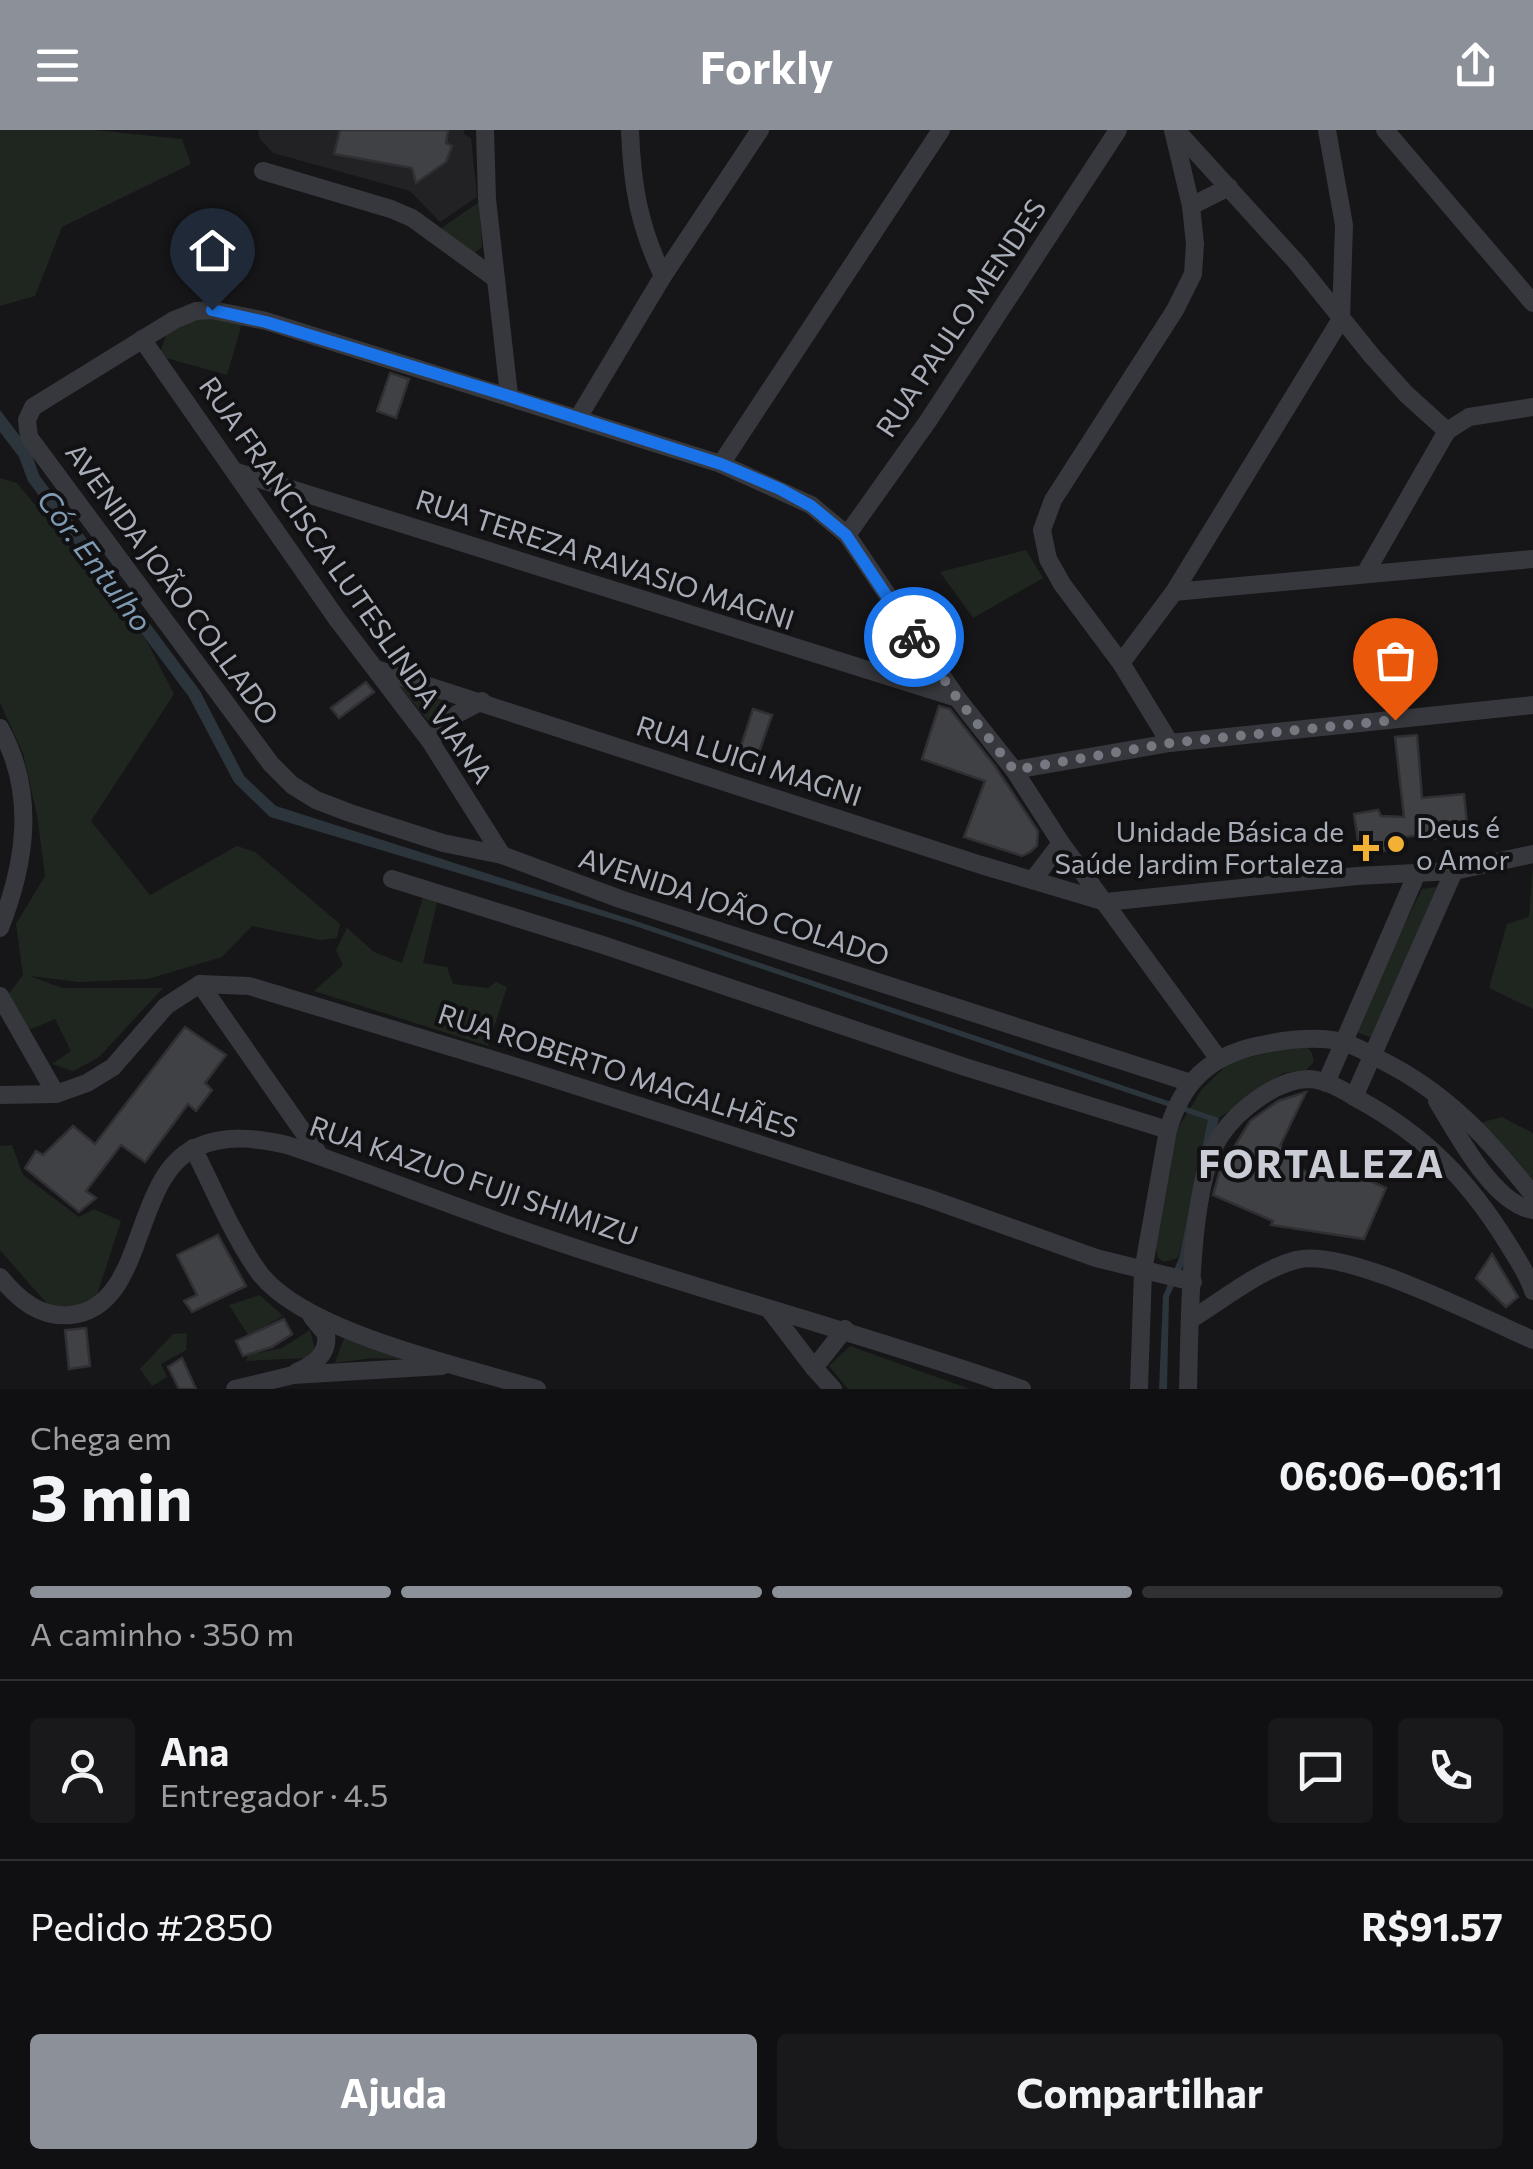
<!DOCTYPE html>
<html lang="pt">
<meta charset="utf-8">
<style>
:root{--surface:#101012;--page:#19191b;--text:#f1f3f6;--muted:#9c9d9f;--line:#303032;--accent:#8c9099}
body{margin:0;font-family:Commissioner,sans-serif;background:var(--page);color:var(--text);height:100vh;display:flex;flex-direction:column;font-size:38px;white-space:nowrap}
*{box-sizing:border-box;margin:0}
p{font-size:32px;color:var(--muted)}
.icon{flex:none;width:55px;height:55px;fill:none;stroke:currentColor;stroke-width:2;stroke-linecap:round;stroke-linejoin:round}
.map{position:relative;height:1259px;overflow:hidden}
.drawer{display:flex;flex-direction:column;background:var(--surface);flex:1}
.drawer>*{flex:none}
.pin{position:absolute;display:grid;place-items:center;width:85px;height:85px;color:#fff;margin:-102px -42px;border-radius:50% 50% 50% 0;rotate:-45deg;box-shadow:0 0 10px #0007}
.pin .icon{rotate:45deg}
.courier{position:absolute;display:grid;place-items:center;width:100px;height:100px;margin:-50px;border:8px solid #1a73e8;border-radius:50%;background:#fff;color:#222;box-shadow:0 2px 12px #0007}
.summary em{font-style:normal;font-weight:700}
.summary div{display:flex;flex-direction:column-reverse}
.summary{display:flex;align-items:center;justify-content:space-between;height:170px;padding:0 30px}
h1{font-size:65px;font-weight:700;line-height:75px}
.bar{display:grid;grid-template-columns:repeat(4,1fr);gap:15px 10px;align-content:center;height:120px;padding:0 30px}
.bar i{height:12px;border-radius:8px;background:var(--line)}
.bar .active{background:var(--accent)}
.bar p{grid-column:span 4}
.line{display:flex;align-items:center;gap:25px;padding:0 30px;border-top:2px solid var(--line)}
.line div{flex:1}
.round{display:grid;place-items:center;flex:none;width:105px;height:105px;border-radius:10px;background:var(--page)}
.button{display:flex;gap:20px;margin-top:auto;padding:20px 30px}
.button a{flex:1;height:115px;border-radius:10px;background:var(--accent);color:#fff;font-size:40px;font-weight:700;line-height:115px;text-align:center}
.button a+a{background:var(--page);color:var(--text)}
header{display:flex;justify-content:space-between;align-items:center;height:130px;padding:0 30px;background:var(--accent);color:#fff;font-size:45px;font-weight:700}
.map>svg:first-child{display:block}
.built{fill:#222225}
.green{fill:#1e261f}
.water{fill:#2c353c}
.building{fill:#404145;stroke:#303034;stroke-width:2.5}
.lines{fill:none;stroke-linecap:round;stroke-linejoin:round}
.minor{stroke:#37383d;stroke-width:18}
.done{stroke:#757880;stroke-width:10;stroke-dasharray:0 18}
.route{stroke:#1a73e8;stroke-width:12}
.poi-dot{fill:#f2b134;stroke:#111113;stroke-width:4}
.labels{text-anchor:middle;stroke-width:8;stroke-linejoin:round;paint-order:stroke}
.street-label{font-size:28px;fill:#a8adb8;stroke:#111113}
.poi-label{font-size:28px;fill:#a8adb8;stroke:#111113;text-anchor:start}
.water-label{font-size:30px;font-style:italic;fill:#7f9bb3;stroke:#111113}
.district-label{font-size:38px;font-weight:bold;letter-spacing:2.5px;fill:#c9ccd4;stroke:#111113}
</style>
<header><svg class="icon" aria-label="menu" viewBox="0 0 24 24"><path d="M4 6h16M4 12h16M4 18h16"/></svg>Forkly<svg class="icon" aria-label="share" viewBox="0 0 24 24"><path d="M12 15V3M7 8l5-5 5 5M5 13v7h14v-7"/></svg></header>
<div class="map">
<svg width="1533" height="1259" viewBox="0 0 1533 1259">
<rect width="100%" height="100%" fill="#161618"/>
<polygon class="built" points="258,0 464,0 464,4 471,8 477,67 440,92 410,61 273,23 260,9"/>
<g class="green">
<polygon points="0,0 95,0 182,9 191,34 62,97 35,166 0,176"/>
<polygon points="479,72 482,117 474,123 440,99"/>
<polygon points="196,181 242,193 227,245 159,226 166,205"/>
<polygon points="0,348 17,353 144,506 174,564 91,691 150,765 237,716 255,722 340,794 337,808 320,810 252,796 222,827 148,849 79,852 30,846 62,858 163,858 98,928 73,941 52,934 71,921 55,889 29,900 7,866 23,845 16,794 45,746 37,685 23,623 0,573"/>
<polygon points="1026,420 1043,448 973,488 940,442"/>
<polygon points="397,553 450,573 434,598"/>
<polygon points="1533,736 1533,879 1489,858 1507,794 1529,787"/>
<polygon points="1444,756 1373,908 1353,901 1422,759"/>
<polygon points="423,768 437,772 423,833 447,837 453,854 488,858 496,852 507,857 488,916 314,861 343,835 336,820 347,798 374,822 402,833"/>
<polygon points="1304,914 1312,923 1314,932 1306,940 1283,943 1219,988 1199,1047 1178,1128 1164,1132 1158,1128 1154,1109 1177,1000 1202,959 1230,932"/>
<polygon points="1502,987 1533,1003 1533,1057 1480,993"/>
<polygon points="12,1015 23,1045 79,1087 94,1079 121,1091 96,1168 74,1176 50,1177 0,1120 0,1016"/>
<polygon points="260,1165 283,1186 248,1205 229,1175"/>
<polygon points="310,1200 316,1223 307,1228 246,1231 248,1225 282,1218"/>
<polygon points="187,1203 186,1220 161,1234 167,1247 152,1256 140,1239 173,1204"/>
<polygon points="344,1208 411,1229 373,1228 335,1233"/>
<polygon points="850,1216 970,1259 848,1259 829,1236"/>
</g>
<polygon class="water" points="0,280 31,321 39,345 200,561 244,646 276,676 633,790 1219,988 1185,1132 1169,1167 1167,1259 1159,1259 1163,1166 1179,1128 1208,990 632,795 270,687 234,652 189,567 28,351 19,327 0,302"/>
<g class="building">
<polygon points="340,0 448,0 446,13 452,16 446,32 416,53 412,38 334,24"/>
<polygon points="390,243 409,249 396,288 377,281"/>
<polygon points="366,552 374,562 339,588 331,578"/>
<polygon points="939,576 950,579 995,636 1038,701 1037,716 1030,722 1022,726 964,707 985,651 922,629"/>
<polygon points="753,579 772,585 757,628 739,622"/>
<polygon points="1417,605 1422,668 1464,664 1468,704 1431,709 1431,704 1403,707 1405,718 1360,724 1354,684 1378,680 1381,686 1404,687 1395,607"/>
<polygon points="185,897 226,925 205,953 212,960 196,981 188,974 145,1032 121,1015 86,1061 96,1068 79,1082 25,1038 36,1021 43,1025 73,996 95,1014"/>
<polygon points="1306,962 1280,1016 1301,1026 1296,1037 1318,1047 1323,1038 1342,1049 1346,1040 1386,1058 1364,1109 1271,1095 1273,1091 1213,1065 1220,1040 1250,991 1278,971"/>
<polygon points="218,1105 246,1156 192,1182 184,1171 197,1165 177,1125"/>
<polygon points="1492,1124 1518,1167 1506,1177 1476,1148"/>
<polygon points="284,1189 292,1204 272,1217 243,1226 236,1211"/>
<polygon points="86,1198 90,1236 69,1239 65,1200"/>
<polygon points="182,1228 196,1259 179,1259 168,1237"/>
</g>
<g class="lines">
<g class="minor">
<polyline points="485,0 487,69 509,265"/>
<path d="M630 0C632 55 639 96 663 146"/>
<polyline points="1176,0 1297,133 1372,226 1406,264 1447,301"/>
<polyline points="1385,0 1533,173"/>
<polyline points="263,41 391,79 412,88 496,149"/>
<polyline points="1191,76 1229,57"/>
<polyline points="142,209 337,489 430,611 502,725"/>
<polyline points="578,288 663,146 760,0"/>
<polyline points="721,334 941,0"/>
<polyline points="237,342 957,568"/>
<polyline points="847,405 928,291 1118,0"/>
<polyline points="1366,442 1447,301 1469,287 1533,277"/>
<polyline points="1174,462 1533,429"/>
<polyline points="1121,533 1174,462 1341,189 1344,95 1327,0"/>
<polyline points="376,539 981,735 1106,772 1357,746 1454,741 1533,724"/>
<path d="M0 598C36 663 26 732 0 798"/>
<polyline points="430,611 457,584 482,571"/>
<polyline points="1170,613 1121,533 1062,454 1048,429 1042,400 1053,370 1175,180 1193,144 1195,114 1191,76 1173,0"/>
<polyline points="1014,640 1170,613 1533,575"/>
<polyline points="392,749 603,815 965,937 1168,1000"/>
<polyline points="1033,750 1061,713"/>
<polyline points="200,854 320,1026"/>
<polyline points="0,866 56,964"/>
<polyline points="1191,953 620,769 502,725 443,713 350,683 316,670 292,655 271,634 29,307 27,290 33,277 174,190 196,181 212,180 266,191 721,334 811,375 847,405 957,568 1014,640 1061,713 1218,928"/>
<polyline points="1326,953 1417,743"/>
<polyline points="0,965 56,964 87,953 113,937 166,876 200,854 249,856 517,937 928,1068 1096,1128 1193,1152"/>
<polyline points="1354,967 1454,741"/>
<path d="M1437 971C1457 1003 1493 1074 1533 1080"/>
<path d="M193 1018C214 1059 232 1104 258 1141 301 1202 464 1237 537 1259"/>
<path d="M0 1147C19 1170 40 1188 71 1185 147 1177 131 1048 195 1018 225 1004 256 1008 287 1015 371 1043 453 1077 537 1105 697 1160 861 1203 1022 1259"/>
<polyline points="769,1179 814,1238"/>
<path d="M1190 1190C1223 1170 1259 1140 1296 1130 1346 1117 1482 1188 1533 1210"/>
<path d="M297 1242C314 1234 329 1224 326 1204L312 1187"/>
<polyline points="235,1259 293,1245 442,1236"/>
<polyline points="833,1259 814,1238 845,1199"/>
<path d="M1139 1259 1143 1141 1168 1000C1182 953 1208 927 1256 916 1283 910 1312 906 1339 911 1353 914 1368 923 1381 930 1447 963 1488 1008 1533 1065"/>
<path d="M1188 1259C1190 1198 1188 1053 1221 1005 1238 980 1277 949 1309 949 1327 950 1343 960 1358 969 1424 1005 1468 1049 1508 1114 1517 1129 1528 1144 1533 1161"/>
</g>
</g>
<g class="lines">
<polyline class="done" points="914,507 957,568 1014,640 1170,613 1395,590"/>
<polyline class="route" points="212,180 266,192 509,266 721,334 780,359 811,376 846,405 914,507"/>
</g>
<g class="poi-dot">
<circle cx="1396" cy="714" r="10"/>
<path d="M1361 703h10v10h10v10h-10v10h-10v-10h-10v-10h10z"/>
</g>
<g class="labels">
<g class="street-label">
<text transform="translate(961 188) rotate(-56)" y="10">RUA PAULO MENDES</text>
<text transform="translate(605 430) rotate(18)" y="10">RUA TEREZA RAVASIO MAGNI</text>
<text transform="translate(346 450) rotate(55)" y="10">RUA FRANCISCA LUTESLINDA VIANA</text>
<text transform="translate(172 454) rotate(54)" y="10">AVENIDA JOÃO COLLADO</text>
<text transform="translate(749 631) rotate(18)" y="10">RUA LUIGI MAGNI</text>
<text transform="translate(734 777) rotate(18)" y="10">AVENIDA JOÃO COLADO</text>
<text transform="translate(618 941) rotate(18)" y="10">RUA ROBERTO MAGALHÃES</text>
<text transform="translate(474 1051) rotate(19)" y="10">RUA KAZUO FUJI SHIMIZU</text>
</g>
<g class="poi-label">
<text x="1416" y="708">Deus é<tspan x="1416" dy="32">o Amor</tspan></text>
<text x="1344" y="712" text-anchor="end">Unidade Básica de<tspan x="1344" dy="32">Saúde Jardim Fortaleza</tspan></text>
</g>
<g class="water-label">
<text transform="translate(94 431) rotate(53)" y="10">Cór. Entulho</text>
</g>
<g class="district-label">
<text x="1322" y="1048">FORTALEZA</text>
</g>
</g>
</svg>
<div class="pin" style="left:1395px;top:590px;background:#ea580c"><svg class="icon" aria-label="bag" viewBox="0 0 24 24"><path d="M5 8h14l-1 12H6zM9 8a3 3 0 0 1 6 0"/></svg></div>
<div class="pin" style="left:212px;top:180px;background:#1f2937"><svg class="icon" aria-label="home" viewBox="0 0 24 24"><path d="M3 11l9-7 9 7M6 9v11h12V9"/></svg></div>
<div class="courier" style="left:914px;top:507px"><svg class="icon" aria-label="bike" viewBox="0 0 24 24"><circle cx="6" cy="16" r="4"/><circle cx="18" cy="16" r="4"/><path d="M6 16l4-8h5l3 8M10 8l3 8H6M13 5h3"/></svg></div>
</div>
<section class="drawer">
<div class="summary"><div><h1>3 min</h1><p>Chega em</p></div><em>06:06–06:11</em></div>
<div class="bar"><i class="active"></i><i class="active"></i><i class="active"></i><i></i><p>A caminho · 350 m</p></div>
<div class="line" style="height:180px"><a class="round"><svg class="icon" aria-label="person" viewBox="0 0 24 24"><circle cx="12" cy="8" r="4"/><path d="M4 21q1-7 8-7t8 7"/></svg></a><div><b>Ana</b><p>Entregador · 4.5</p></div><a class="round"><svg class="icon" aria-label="chat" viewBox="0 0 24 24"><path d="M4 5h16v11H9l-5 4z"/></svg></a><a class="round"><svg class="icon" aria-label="phone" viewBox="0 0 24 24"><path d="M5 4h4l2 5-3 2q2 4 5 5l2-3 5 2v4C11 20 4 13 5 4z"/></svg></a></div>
<div class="line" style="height:130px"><div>Pedido #2850</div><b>R$91.57</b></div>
<div class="button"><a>Ajuda</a><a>Compartilhar</a></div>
</section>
